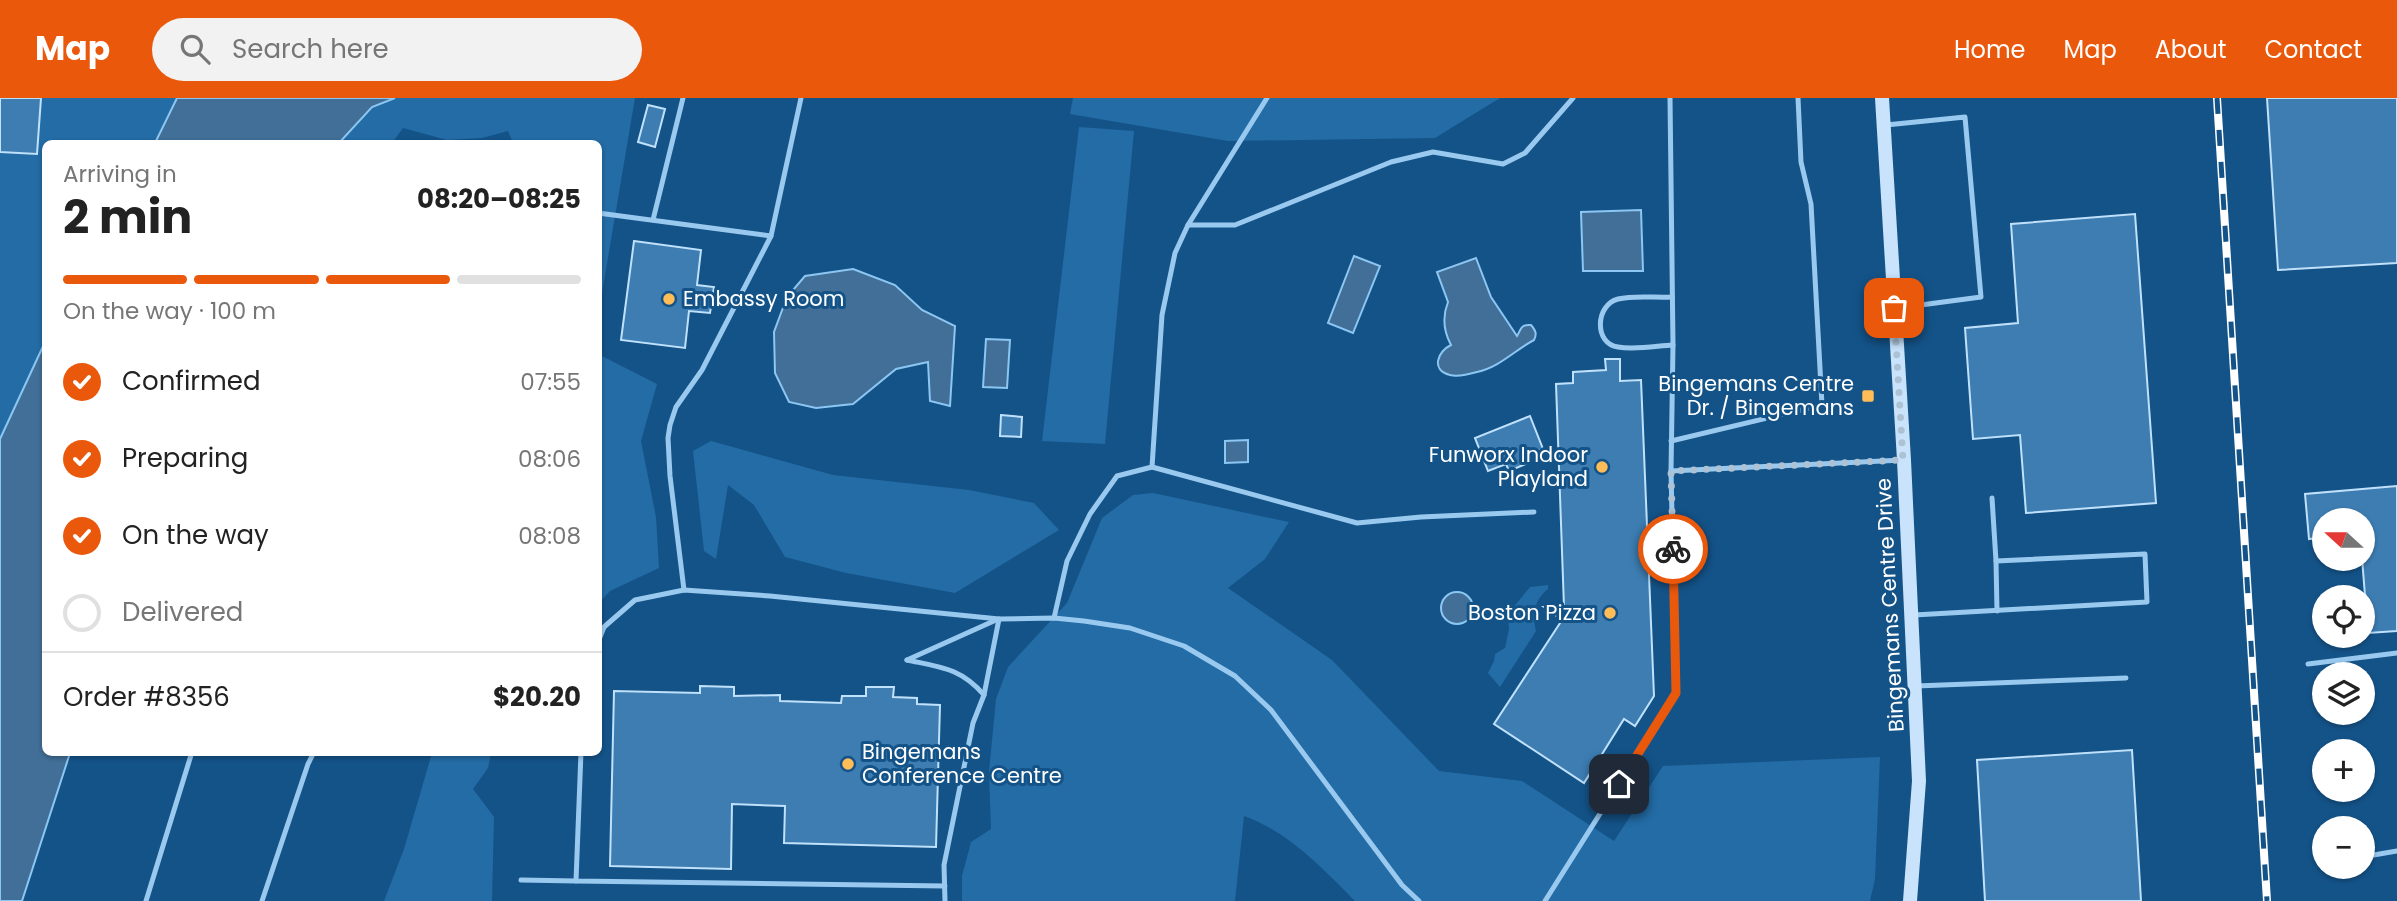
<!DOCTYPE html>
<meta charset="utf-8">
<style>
:root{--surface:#fff;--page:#f2f2f2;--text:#222;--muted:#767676;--line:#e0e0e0;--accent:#ea580c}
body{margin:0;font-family:Poppins,sans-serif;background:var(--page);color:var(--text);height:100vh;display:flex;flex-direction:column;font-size:26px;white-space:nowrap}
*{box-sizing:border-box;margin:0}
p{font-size:23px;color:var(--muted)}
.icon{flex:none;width:38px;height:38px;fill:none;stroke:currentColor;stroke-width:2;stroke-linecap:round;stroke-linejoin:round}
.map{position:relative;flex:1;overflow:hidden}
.sheet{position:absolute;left:42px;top:42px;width:560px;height:616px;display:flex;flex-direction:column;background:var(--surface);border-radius:10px;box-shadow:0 2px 5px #0004}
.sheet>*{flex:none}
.needle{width:46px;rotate:291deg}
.fabs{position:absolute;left:2312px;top:410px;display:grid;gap:14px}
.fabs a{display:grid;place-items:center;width:63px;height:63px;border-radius:50%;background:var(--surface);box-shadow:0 2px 5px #0004;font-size:35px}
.pin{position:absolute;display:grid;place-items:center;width:60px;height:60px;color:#fff;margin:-30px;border-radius:14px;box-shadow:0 4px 10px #0006}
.courier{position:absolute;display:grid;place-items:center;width:70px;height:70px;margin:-35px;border:5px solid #ea580c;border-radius:50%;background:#fff;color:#222;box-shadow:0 2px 9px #0007}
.overview em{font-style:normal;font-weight:700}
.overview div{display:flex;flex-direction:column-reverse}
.overview{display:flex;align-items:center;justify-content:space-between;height:119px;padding:0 21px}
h1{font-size:46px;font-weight:700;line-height:52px}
.bar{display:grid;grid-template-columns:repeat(4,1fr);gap:10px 7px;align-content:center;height:84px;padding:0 21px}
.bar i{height:9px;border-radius:5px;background:var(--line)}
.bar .on{background:var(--accent)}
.bar p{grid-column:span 4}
.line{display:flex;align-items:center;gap:18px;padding:0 21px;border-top:2px solid var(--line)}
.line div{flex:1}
ol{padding:0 21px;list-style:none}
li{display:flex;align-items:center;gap:21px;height:77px}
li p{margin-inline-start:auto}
li .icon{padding:7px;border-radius:50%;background:var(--accent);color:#fff;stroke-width:4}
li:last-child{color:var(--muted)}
li i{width:38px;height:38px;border:4px solid var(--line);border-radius:50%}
header{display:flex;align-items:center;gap:42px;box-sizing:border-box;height:98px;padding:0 35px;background:var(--accent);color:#fff}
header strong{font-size:33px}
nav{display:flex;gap:38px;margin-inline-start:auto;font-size:24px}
.search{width:490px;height:63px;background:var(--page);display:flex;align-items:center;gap:18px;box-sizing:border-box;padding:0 24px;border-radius:38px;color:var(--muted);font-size:26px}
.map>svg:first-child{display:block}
.green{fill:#236ca6}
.water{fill:#416f97;stroke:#8cc6f2;stroke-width:2}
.building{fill:#3d7db2;stroke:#c0e1fb;stroke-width:2}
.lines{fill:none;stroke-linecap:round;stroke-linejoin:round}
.lane{stroke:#9ac9ef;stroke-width:5}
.secondary{stroke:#c8e3fb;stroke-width:14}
.rail-casing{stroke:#fff;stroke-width:8}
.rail{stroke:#145388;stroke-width:5;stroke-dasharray:16;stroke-linecap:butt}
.done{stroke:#adc3d5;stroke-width:7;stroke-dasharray:0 12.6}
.route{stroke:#ea580c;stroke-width:9}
.poi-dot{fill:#ffbd58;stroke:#145388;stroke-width:2.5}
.labels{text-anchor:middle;stroke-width:6;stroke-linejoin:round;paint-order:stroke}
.poi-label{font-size:21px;fill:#fff;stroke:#145388;text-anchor:end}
.street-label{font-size:21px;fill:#fff;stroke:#145388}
</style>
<header>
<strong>Map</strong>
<div class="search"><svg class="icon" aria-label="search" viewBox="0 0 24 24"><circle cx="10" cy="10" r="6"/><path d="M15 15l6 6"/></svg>Search here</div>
<nav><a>Home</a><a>Map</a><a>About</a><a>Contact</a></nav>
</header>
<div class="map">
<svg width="2397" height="803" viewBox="0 0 2397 803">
<rect width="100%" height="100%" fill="#145388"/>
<g class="green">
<polygon points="0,0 177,0 155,45 46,46 45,244 0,341"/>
<polygon points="395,0 635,0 599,213 598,46 513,45 508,33 482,40 447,42 403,30 392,45 339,46 372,9"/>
<polygon points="1073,0 1500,0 1435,40 1228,43 1070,16"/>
<polygon points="1079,29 1134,33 1105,346 1042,343"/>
<polygon points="598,256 657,286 641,343 656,419 659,470 610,493 599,505"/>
<polygon points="711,343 833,377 969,392 1034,405 1059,432 955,495 846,475 785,459 754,407 728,387 716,461 704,453 693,353"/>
<path d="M1153 395 1289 424 1265 461 1228 490 1332 562 1439 673 1522 683 1614 743 1663 668 1880 659 1875 781 1870 803H1355C1322 770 1289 734 1244 718L1235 803H962V778L971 744 991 731 989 673 996 601 1008 569 1067 505 1102 420 1133 397Z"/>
<path d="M1548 487V491C1534 502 1532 516 1536 533L1500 589 1488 575 1494 563 1495 556 1505 550 1509 531 1508 516 1530 489Z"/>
<polygon points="432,655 491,655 488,670 473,691 494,719 492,803 384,803 404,751"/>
</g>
<g class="water">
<polygon points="177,0 395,0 372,9 339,45 155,45"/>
<polygon points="1641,112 1643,173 1583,173 1581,114"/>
<polygon points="1354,158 1380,168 1353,235 1328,225"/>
<path d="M1476 160 1491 199 1517 238C1521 232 1520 226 1531 227 1536 233 1537 236 1534 242 1515 252 1500 269 1477 274 1470 276 1458 279 1450 277 1430 272 1438 253 1451 247 1443 232 1442 219 1448 204L1437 174Z"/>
<polygon points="853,171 895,187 922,212 955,228 950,308 930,303 928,264 896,271 853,306 816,310 789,304 775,275 774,234 787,199 805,178"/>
<polygon points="986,241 1010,242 1007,290 983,289"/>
<polygon points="45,244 46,654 70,655 22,803 0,803 0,341"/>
<polygon points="1248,342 1248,364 1225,365 1225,343"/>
<circle cx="1457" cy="510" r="16"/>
</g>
<g class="building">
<polygon points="0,0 41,0 37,56 0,54"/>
<polygon points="2267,0 2397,0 2397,165 2278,172"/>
<polygon points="648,7 665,11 655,49 638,44"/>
<polygon points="2135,116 2156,405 2026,415 2020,337 1973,341 1965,230 2018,225 2011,126"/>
<polygon points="634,143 701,152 697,187 714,189 710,215 689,213 685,250 621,242"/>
<polygon points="1605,261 1620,261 1620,283 1641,282 1654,598 1635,628 1624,621 1584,685 1494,626 1562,522 1544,509 1564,509 1556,286 1573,285 1573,274 1606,272"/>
<polygon points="1001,317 1022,319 1021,339 1000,338"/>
<polygon points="1530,318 1543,351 1525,358 1528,365 1509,373 1506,366 1488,373 1475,340"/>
<polygon points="2397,388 2397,533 2368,535 2362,460 2362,422 2324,422 2324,439 2309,441 2305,396"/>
<polygon points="700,588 734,589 734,598 780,597 780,603 841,605 842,598 866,598 866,589 894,589 893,599 917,600 917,606 940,607 936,749 784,745 785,708 732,706 731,771 610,768 614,593 700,595"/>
<polygon points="2132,652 2141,803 1985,803 1977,662"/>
</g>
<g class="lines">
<g class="lane">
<polyline points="1886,27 1965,19 1981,199 1898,210"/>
<polyline points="598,115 771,138"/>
<polyline points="653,122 683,0"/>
<polyline points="1188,127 1235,127 1391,64 1433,54 1503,66 1525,55 1573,0"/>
<path d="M1672 199C1655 200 1634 197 1618 201 1595 207 1594 246 1618 249 1635 252 1656 248 1673 247"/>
<polyline points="1671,343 1822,307 1811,106 1801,64 1798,0"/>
<polyline points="1152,369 1162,217 1175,155 1188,127 1267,0"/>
<polyline points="1671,373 1903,362"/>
<polyline points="1996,463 1997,513"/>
<polyline points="684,492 670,378 668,340 670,327 676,309 702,272 771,138 801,0"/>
<polyline points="1914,517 2147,504 2145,456 1996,463 1992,400"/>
<polyline points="1054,520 1067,463 1090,416 1117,378 1152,369 1357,425 1421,419 1534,414"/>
<polyline points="598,544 604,529 635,502 684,492 770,498 999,521 1054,520 1084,523 1130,530 1184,548 1235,578 1271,612 1402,787 1419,803"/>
<polyline points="907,562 996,522"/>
<path d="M907 562C940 569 961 570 984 597"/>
<polyline points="2308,566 2397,555"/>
<polyline points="1916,588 2126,580"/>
<polyline points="581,654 576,783 945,788"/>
<polyline points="2362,759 2397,753"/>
<polyline points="521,782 576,783"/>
<polyline points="146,803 192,654"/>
<polyline points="262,803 308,666 314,654"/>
<polyline points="945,803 944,767 973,625 984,597 999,521"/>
<polyline points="1545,803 1676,595 1671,373 1673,247 1670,0"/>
</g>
<polyline class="secondary" points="1882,0 1904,362 1919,683 1910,803"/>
<g class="rail-casing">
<polyline id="rail" points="2217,0 2267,803"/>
</g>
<use href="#rail" class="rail"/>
</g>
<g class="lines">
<polyline class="done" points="1673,451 1671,373 1903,362 1894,210"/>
<polyline class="route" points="1619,686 1676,595 1673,451"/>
</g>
<g class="poi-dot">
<circle cx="669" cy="201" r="7"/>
<rect x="1861" y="291" width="14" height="14" rx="3.5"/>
<circle cx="1602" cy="369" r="7"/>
<circle cx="1610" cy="515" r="7"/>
<circle cx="848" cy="666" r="7"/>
</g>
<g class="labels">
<g class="poi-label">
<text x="683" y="208" text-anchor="start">Embassy Room</text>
<text x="1854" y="293">Bingemans Centre<tspan x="1854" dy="24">Dr. / Bingemans</tspan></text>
<text x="1588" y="364">Funworx Indoor<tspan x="1588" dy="24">Playland</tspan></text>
<text x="1596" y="522">Boston Pizza</text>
<text x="862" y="661" text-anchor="start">Bingemans<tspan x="862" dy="24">Conference Centre</tspan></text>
</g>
<g class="street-label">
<text transform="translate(1890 507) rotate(-93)" y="7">Bingemans Centre Drive</text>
</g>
</g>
</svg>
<div class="fabs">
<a><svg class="needle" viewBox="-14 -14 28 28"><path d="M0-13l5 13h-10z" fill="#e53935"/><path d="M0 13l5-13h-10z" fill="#767676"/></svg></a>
<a><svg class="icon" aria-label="locate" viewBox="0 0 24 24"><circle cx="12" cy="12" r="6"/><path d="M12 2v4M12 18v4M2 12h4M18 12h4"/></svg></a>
<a><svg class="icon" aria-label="layers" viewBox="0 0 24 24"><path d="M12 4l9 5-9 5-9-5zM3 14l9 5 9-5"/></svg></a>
<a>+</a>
<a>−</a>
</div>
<div class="pin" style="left:1894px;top:210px;background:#ea580c"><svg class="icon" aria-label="bag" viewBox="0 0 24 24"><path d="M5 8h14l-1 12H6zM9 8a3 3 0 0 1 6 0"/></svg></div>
<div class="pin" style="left:1619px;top:686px;background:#1f2937"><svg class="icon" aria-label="home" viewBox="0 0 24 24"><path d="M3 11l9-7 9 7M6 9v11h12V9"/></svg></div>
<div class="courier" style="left:1673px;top:451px"><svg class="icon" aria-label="bike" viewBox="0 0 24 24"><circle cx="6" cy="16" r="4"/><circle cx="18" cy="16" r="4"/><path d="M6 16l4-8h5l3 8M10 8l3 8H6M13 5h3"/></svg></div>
<section class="sheet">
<div class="overview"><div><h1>2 min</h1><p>Arriving in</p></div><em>08:20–08:25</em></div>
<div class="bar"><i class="on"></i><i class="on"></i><i class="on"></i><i></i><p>On the way · 100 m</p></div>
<ol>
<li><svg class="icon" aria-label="check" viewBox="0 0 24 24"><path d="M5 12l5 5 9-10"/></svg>Confirmed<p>07:55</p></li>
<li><svg class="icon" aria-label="check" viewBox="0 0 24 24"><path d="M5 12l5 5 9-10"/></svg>Preparing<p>08:06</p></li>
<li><svg class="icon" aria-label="check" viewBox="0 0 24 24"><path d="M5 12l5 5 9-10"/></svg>On the way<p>08:08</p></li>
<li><i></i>Delivered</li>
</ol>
<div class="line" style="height:91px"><div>Order #8356</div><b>$20.20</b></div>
</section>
</div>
